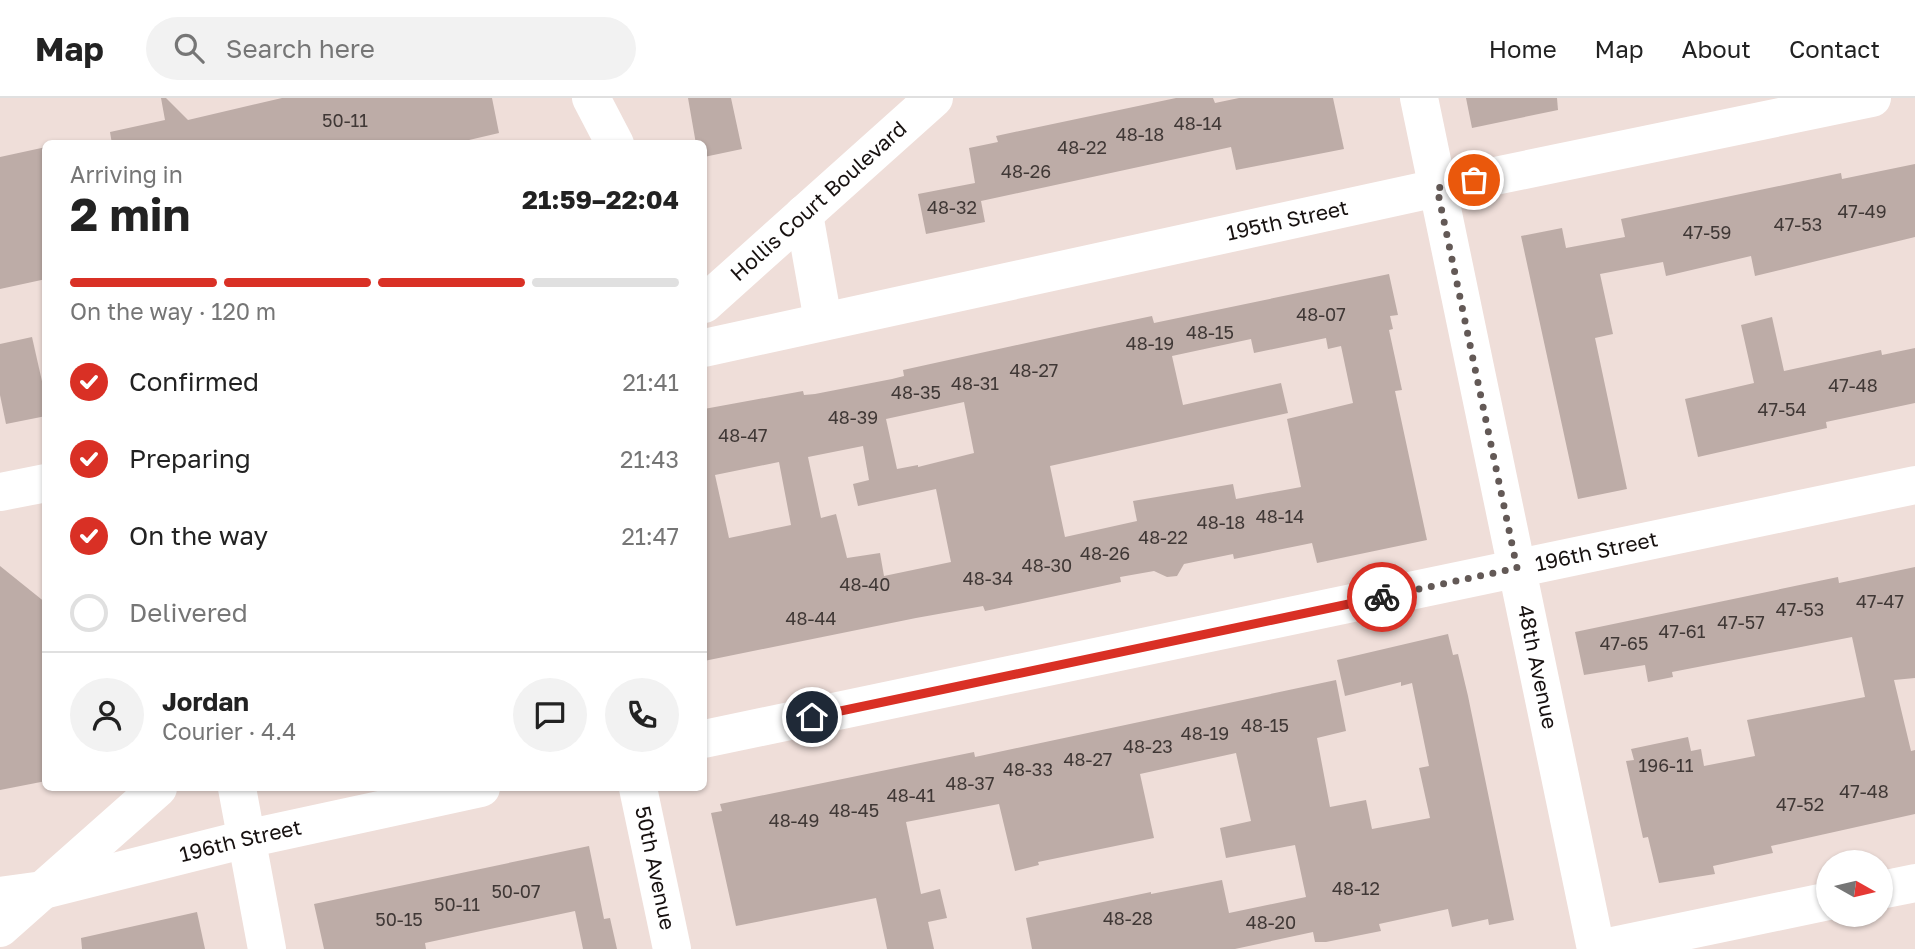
<!DOCTYPE html>
<meta charset="utf-8">
<style>
:root{--surface:#fff;--page:#f2f2f2;--text:#222;--muted:#767676;--line:#e0e0e0;--accent:#d93025}
body{margin:0;font-family:"Golos Text",sans-serif;background:var(--page);color:var(--text);height:100vh;display:flex;flex-direction:column;font-size:26px;white-space:nowrap}
*{box-sizing:border-box;margin:0}
p{font-size:23px;color:var(--muted)}
.icon{flex:none;width:38px;height:38px;fill:none;stroke:currentColor;stroke-width:2;stroke-linecap:round;stroke-linejoin:round}
.map{position:relative;flex:1;overflow:hidden}
.sheet{position:absolute;left:42px;top:42px;width:665px;height:651px;display:flex;flex-direction:column;background:var(--surface);border-radius:10px;box-shadow:0 2px 5px #0004}
.sheet>*{flex:none}
.needle{width:46px;rotate:98deg}
.tools{position:absolute;left:1816px;top:752px;display:grid;gap:14px}
.tools a{display:grid;place-items:center;width:77px;height:77px;border-radius:50%;background:var(--surface);box-shadow:0 2px 5px #0004;font-size:35px}
.pin{position:absolute;display:grid;place-items:center;width:60px;height:60px;color:#fff;margin:-30px;border:4px solid #fff;border-radius:50%;box-shadow:0 2px 7px #0007}
.courier{position:absolute;display:grid;place-items:center;width:70px;height:70px;margin:-35px;border:5px solid #d93025;border-radius:50%;background:#fff;color:#222;box-shadow:0 2px 9px #0007}
.headline em{font-style:normal;font-weight:700}
.headline div{display:flex;flex-direction:column-reverse}
.headline{display:flex;align-items:center;justify-content:space-between;height:119px;padding:0 28px}
h1{font-size:46px;font-weight:700;line-height:52px}
.bar{display:grid;grid-template-columns:repeat(4,1fr);gap:10px 7px;align-content:center;height:84px;padding:0 28px}
.bar i{height:9px;border-radius:5px;background:var(--line)}
.bar .on{background:var(--accent)}
.bar p{grid-column:span 4}
.line{display:flex;align-items:center;gap:18px;padding:0 28px;border-top:2px solid var(--line)}
.line div{flex:1}
.round{display:grid;place-items:center;flex:none;width:74px;height:74px;border-radius:37px;background:var(--page)}
ol{padding:0 28px;list-style:none}
li{display:flex;align-items:center;gap:21px;height:77px}
li p{margin-inline-start:auto}
li .icon{padding:7px;border-radius:50%;background:var(--accent);color:#fff;stroke-width:4}
li:last-child{color:var(--muted)}
li i{width:38px;height:38px;border:4px solid var(--line);border-radius:50%}
header{display:flex;align-items:center;gap:42px;box-sizing:border-box;height:98px;padding:0 35px;background:var(--surface);border-bottom:2px solid var(--line)}
header strong{font-size:33px}
nav{display:flex;gap:38px;margin-inline-start:auto;font-size:24px}
.search{width:490px;height:63px;background:var(--page);display:flex;align-items:center;gap:18px;box-sizing:border-box;padding:0 24px;border-radius:38px;color:var(--muted);font-size:26px}
.map>svg:first-child{display:block}
.building{fill:#bdaca7;fill-rule:evenodd}
.lines{fill:none;stroke-linecap:round;stroke-linejoin:round}
.minor{stroke:#fff;stroke-width:38}
.done{stroke:#635956;stroke-width:7;stroke-dasharray:0 12.6}
.route{stroke:#d93025;stroke-width:9}
.labels{text-anchor:middle;stroke-width:7;stroke-linejoin:round;paint-order:stroke}
.number-label{font-size:18px;fill:#403836}
.street-label{font-size:21px;fill:#171110;stroke:#efded9}
</style>
<header>
<strong>Map</strong>
<div class="search"><svg class="icon" aria-label="search" viewBox="0 0 24 24"><circle cx="10" cy="10" r="6"/><path d="M15 15l6 6"/></svg>Search here</div>
<nav><a>Home</a><a>Map</a><a>About</a><a>Contact</a></nav>
</header>
<div class="map">
<svg width="1915" height="851" viewBox="0 0 1915 851">
<rect width="100%" height="100%" fill="#efded9"/>
<g class="building">
<polygon points="161,0 166,0 188,22 282,0 492,0 499,35 452,46 112,46 110,34 165,22"/>
<polygon points="688,0 731,0 742,51 704,59 704,46 696,46"/>
<polygon points="1176,0 1213,0 1215,5 1239,0 1333,0 1344,51 1236,72 1231,49 981,103 985,124 926,136 918,96 975,85 969,50 998,44 996,38"/>
<polygon points="1466,0 1557,0 1558,12 1472,30"/>
<polygon points="46,49 46,181 0,191 0,59"/>
<polygon points="1915,66 1915,139 1755,178 1751,158 1666,178 1663,164 1600,176 1613,236 1595,240 1627,391 1578,401 1521,138 1562,130 1566,150 1625,139 1621,121 1841,75 1842,81"/>
<path d="M1389 176 1398 217 1390 218 1393 231 1389 232 1402 292 1395 293 1427 442 1317 465 1312 445 1234 461 1233 456 1184 466 1177 478 1167 479 1154 473 1120 479 1121 484 985 513 983 508 916 520 704 563V311L803 293 804 297 815 296 892 281 904 278 903 272 1095 230 1152 218 1154 225ZM1326 240 1328 251 1341 248 1353 305 1287 321 1301 389 1236 401 1233 386 1133 403 1137 423 1065 439 1050 368 1288 315 1281 285 1183 307 1172 258 1251 241 1254 255ZM964 304 974 355 918 369V367L897 371 886 321ZM863 348 869 382 853 386 858 408 936 391 951 464 884 478 880 455 847 460 836 416 821 420 808 359ZM779 364 791 427 729 440 715 377Z"/>
<polygon points="1772,219 1784,273 1881,252 1882,257 1915,250 1915,305 1826,324 1827,330 1698,359 1685,301 1754,285 1741,227"/>
<polygon points="32,239 46,301 46,318 6,326 0,297 0,246"/>
<polygon points="0,468 46,505 46,683 0,692"/>
<polygon points="1915,469 1915,580 1894,582 1911,653 1915,652 1915,716 1771,748 1773,755 1713,768 1715,776 1659,785 1648,739 1643,740 1626,663 1634,662 1631,651 1688,639 1691,653 1701,651 1704,668 1755,658 1747,622 1865,599 1852,539 1672,574 1673,579 1648,584 1645,567 1584,577 1575,534 1838,479 1839,485"/>
<polygon points="1448,536 1453,557 1458,556 1468,598 1514,822 1489,827 1488,821 1452,829 1448,811 1379,826 1381,833 1326,844 1315,844 1313,834 1235,851 1032,851 1026,820 1151,794 1151,796 1222,782 1229,815 1306,799 1295,747 1226,760 1220,730 1251,723 1236,655 1140,676 1154,740 1038,764 1039,767 1015,773 999,706 906,724 921,796 940,791 947,820 928,824 934,851 887,851 876,800 736,828 711,715 722,713 720,706 974,654 975,659 1336,582 1346,633 1317,640 1330,709 1366,702 1372,731 1430,720 1419,670 1429,668 1412,585 1401,588 1401,584 1345,598 1337,562"/>
<polygon points="589,748 604,821 610,820 617,851 583,851 575,813 425,845 426,851 324,851 314,806"/>
<polygon points="197,814 205,851 82,851 81,840"/>
</g>
<g class="lines">
<g class="minor">
<polyline points="591,0 615,46"/>
<path id="s1" d="M1419 0 1596 851"/>
<polyline points="804,116 823,223"/>
<path id="s2" d="M704 206 934 0"/>
<path id="s3" d="M704 250 1437 90 1872 0"/>
<polyline points="0,394 46,385"/>
<path id="s4" d="M704 641 1915 387"/>
<polyline points="237,690 267,851"/>
<path id="s5" d="M638 690 672 851"/>
<polyline points="1881,792 1915,785"/>
<path id="s6" d="M0 798 43 792 246 741 481 690"/>
<polyline points="0,830 158,690"/>
<polyline points="1598,851 1829,803"/>
</g>
</g>
<g class="lines">
<polyline class="done" points="1382,499 1517,470 1437,90 1474,82"/>
<polyline class="route" points="812,619 1382,499"/>
</g>
<g class="labels">
<g class="number-label">
<text x="345" y="29">50-11</text>
<text x="1198" y="32">48-14</text>
<text x="1140" y="43">48-18</text>
<text x="1082" y="56">48-22</text>
<text x="1026" y="80">48-26</text>
<text x="952" y="116">48-32</text>
<text x="1862" y="120">47-49</text>
<text x="1798" y="133">47-53</text>
<text x="1707" y="141">47-59</text>
<text x="1321" y="223">48-07</text>
<text x="1210" y="241">48-15</text>
<text x="1150" y="252">48-19</text>
<text x="1034" y="279">48-27</text>
<text x="975" y="292">48-31</text>
<text x="1853" y="294">47-48</text>
<text x="916" y="301">48-35</text>
<text x="1782" y="318">47-54</text>
<text x="853" y="326">48-39</text>
<text x="743" y="344">48-47</text>
<text x="1280" y="425">48-14</text>
<text x="1221" y="431">48-18</text>
<text x="1163" y="446">48-22</text>
<text x="1105" y="462">48-26</text>
<text x="1047" y="474">48-30</text>
<text x="988" y="487">48-34</text>
<text x="865" y="493">48-40</text>
<text x="1880" y="510">47-47</text>
<text x="1800" y="518">47-53</text>
<text x="811" y="527">48-44</text>
<text x="1741" y="531">47-57</text>
<text x="1682" y="540">47-61</text>
<text x="1624" y="552">47-65</text>
<text x="1265" y="634">48-15</text>
<text x="1205" y="642">48-19</text>
<text x="1148" y="655">48-23</text>
<text x="1088" y="668">48-27</text>
<text x="1666" y="674">196-11</text>
<text x="1028" y="678">48-33</text>
<text x="970" y="692">48-37</text>
<text x="1864" y="700">47-48</text>
<text x="911" y="704">48-41</text>
<text x="1800" y="713">47-52</text>
<text x="854" y="719">48-45</text>
<text x="794" y="729">48-49</text>
<text x="1356" y="797">48-12</text>
<text x="516" y="800">50-07</text>
<text x="457" y="813">50-11</text>
<text x="1128" y="827">48-28</text>
<text x="399" y="828">50-15</text>
<text x="1271" y="831">48-20</text>
</g>
<g class="street-label">
<text dy="7" stroke="none"><textPath href="#s2" startOffset="154">Hollis Court Boulevard</textPath></text>
<text dy="7" stroke="none"><textPath href="#s3" startOffset="597">195th Street</textPath></text>
<text dy="7" stroke="none"><textPath href="#s4" startOffset="912">196th Street</textPath></text>
<text dy="7" stroke="none"><textPath href="#s1" startOffset="581">48th Avenue</textPath></text>
<text dy="7" stroke="none"><textPath href="#s6" startOffset="247">196th Street</textPath></text>
<text dy="7" stroke="none"><textPath href="#s5" startOffset="82">50th Avenue</textPath></text>
</g>
</g>
</svg>
<div class="tools">
<a><svg class="needle" viewBox="-14 -14 28 28"><path d="M0-13l5 13h-10z" fill="#e53935"/><path d="M0 13l5-13h-10z" fill="#767676"/></svg></a>
</div>
<div class="pin" style="left:1474px;top:82px;background:#ea580c"><svg class="icon" aria-label="bag" viewBox="0 0 24 24"><path d="M5 8h14l-1 12H6zM9 8a3 3 0 0 1 6 0"/></svg></div>
<div class="pin" style="left:812px;top:619px;background:#1f2937"><svg class="icon" aria-label="home" viewBox="0 0 24 24"><path d="M3 11l9-7 9 7M6 9v11h12V9"/></svg></div>
<div class="courier" style="left:1382px;top:499px"><svg class="icon" aria-label="bike" viewBox="0 0 24 24"><circle cx="6" cy="16" r="4"/><circle cx="18" cy="16" r="4"/><path d="M6 16l4-8h5l3 8M10 8l3 8H6M13 5h3"/></svg></div>
<section class="sheet">
<div class="headline"><div><h1>2 min</h1><p>Arriving in</p></div><em>21:59–22:04</em></div>
<div class="bar"><i class="on"></i><i class="on"></i><i class="on"></i><i></i><p>On the way · 120 m</p></div>
<ol>
<li><svg class="icon" aria-label="check" viewBox="0 0 24 24"><path d="M5 12l5 5 9-10"/></svg>Confirmed<p>21:41</p></li>
<li><svg class="icon" aria-label="check" viewBox="0 0 24 24"><path d="M5 12l5 5 9-10"/></svg>Preparing<p>21:43</p></li>
<li><svg class="icon" aria-label="check" viewBox="0 0 24 24"><path d="M5 12l5 5 9-10"/></svg>On the way<p>21:47</p></li>
<li><i></i>Delivered</li>
</ol>
<div class="line" style="height:126px"><a class="round"><svg class="icon" aria-label="person" viewBox="0 0 24 24"><circle cx="12" cy="8" r="4"/><path d="M4 21q1-7 8-7t8 7"/></svg></a><div><b>Jordan</b><p>Courier · 4.4</p></div><a class="round"><svg class="icon" aria-label="chat" viewBox="0 0 24 24"><path d="M4 5h16v11H9l-5 4z"/></svg></a><a class="round"><svg class="icon" aria-label="phone" viewBox="0 0 24 24"><path d="M5 4h4l2 5-3 2q2 4 5 5l2-3 5 2v4C11 20 4 13 5 4z"/></svg></a></div>
</section>
</div>
